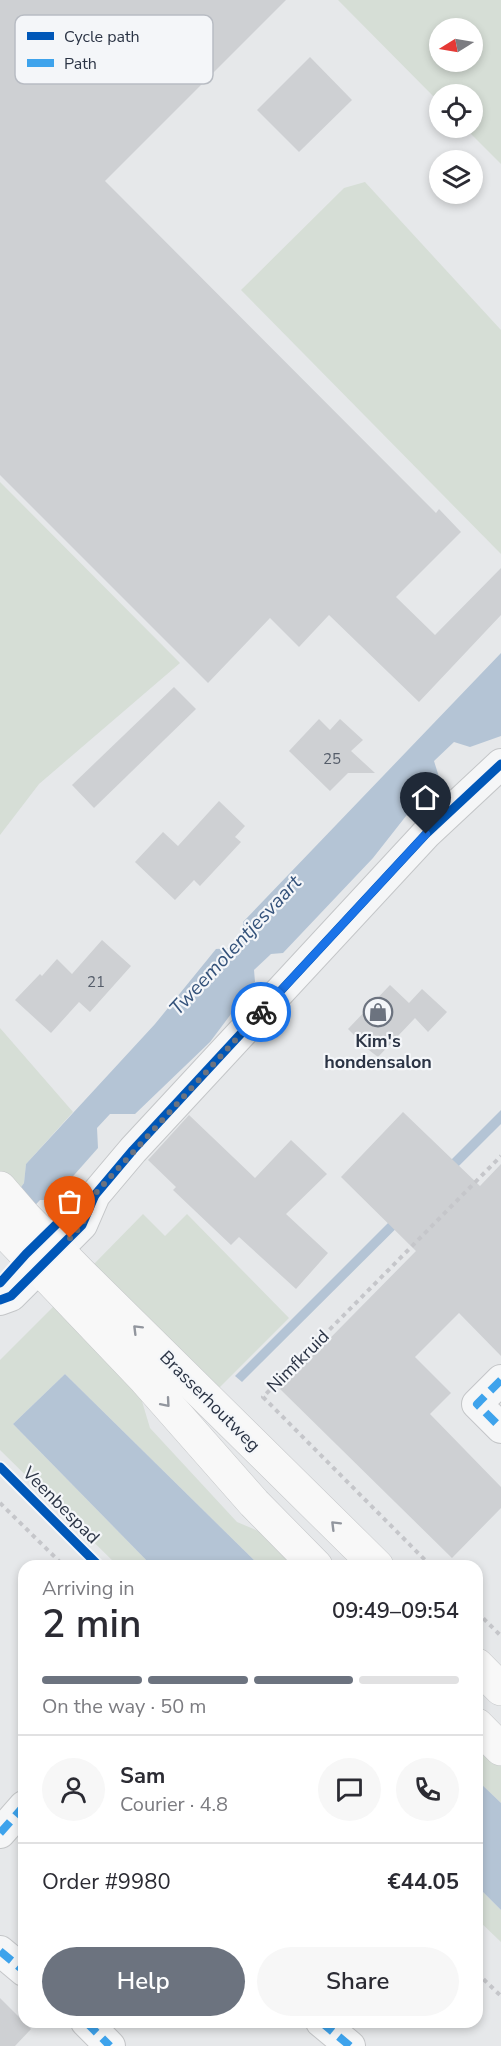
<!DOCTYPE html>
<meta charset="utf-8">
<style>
:root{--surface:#fff;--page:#f7f7f7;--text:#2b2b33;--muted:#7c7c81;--line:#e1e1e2;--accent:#6c737f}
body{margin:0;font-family:"Nunito Sans",sans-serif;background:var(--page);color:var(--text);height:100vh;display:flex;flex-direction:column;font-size:22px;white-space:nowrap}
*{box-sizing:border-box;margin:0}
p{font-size:20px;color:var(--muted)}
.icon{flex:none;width:33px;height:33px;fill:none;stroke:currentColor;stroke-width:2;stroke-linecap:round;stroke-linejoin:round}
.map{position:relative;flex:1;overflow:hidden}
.drawer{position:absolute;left:18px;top:1560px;width:465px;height:468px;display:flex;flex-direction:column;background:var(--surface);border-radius:18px;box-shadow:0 3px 9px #0003}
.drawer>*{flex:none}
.needle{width:39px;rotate:259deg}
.controls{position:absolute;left:429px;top:18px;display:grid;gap:12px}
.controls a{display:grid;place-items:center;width:54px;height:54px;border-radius:50%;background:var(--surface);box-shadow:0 3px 9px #0003;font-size:30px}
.pin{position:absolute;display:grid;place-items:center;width:51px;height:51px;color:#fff;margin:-62px -26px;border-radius:50% 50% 50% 0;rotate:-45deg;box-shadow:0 0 6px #0007}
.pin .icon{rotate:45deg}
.courier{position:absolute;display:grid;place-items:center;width:60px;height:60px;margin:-30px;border:4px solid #1a73e8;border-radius:50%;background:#fff;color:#222;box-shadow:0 2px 8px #0007}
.overview em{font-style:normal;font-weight:600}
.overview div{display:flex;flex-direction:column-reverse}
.overview{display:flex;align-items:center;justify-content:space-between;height:102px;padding:0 24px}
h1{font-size:39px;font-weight:600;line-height:45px}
.bar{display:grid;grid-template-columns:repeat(4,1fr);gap:9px 6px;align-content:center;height:72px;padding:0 24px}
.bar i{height:8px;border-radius:4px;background:var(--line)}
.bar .selected{background:var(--accent)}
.bar p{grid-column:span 4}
.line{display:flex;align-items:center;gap:15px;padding:0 24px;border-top:2px solid var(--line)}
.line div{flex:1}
.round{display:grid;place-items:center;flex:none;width:63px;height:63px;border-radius:32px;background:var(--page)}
.primary-button{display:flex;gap:12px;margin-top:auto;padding:12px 24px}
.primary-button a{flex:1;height:69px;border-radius:36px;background:var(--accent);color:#fff;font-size:24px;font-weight:600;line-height:69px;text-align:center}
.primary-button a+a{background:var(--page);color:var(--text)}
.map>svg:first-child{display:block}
.green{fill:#d6ded6;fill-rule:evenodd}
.water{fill:#b4c4d5}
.building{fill:#ced0d3}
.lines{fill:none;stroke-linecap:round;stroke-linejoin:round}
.minor-casing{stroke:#c4c6c8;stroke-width:32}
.secondary-casing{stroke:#c4c6c8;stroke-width:34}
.path{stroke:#c5c6ca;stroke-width:4;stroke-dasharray:4.5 4.5;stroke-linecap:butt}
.minor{stroke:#f5f6f7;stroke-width:30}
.secondary{stroke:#f8f8f8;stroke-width:33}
.quiet{stroke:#3ea3ec;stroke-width:8;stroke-dasharray:15 8;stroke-linecap:butt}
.cycleway-casing{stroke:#f4f6f9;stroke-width:13}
.cycleway{stroke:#0057b8;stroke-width:9}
.oneway{stroke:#92969e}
.done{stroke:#6c737f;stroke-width:6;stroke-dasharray:0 10.8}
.route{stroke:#1a73e8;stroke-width:8}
.labels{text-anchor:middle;stroke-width:4.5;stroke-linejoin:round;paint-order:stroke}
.number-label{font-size:15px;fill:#545c69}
.poi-label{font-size:18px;font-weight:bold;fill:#2b3445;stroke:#f4f6f9}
.street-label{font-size:18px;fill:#2b3445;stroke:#f4f6f9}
.water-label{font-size:20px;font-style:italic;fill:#34527a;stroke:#f4f6f9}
.key{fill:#f4f6f9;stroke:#b8bcc3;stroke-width:1.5}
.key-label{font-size:16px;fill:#2b3445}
</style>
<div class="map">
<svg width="501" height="2046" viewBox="0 0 501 2046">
<rect width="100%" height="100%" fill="#e6e8ea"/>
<g class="green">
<path d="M338 0H501V164L465 128H472V94H440L439 102ZM440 28H472V62H440Z"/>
<polygon points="365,182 501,330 501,554 241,290 344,188"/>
<polygon points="0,482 180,663 39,784 0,835"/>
<polygon points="0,1028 73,1112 26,1164 24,1183 16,1194 0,1175"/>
<polygon points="143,1214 165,1236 187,1214 289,1318 218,1389 94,1264"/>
<polygon points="59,1301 135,1378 150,1428 237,1522 275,1538 303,1566 260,1566 65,1374 13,1424 152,1566 118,1566 0,1450 0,1360"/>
<polygon points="477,1738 501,1761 501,1803 477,1780"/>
<polygon points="477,1886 501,1910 501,1942 477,1919"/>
</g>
<g class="water">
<polygon points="501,653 501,736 470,747 454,742 434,761 439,777 432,792 406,816 373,858 283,953 271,954 254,970 255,982 210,1042 135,1114 110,1114 97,1128 98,1148 52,1200 40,1200 0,1243 16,1194 24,1183 26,1164 155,1024 216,949 230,948 243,933 243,922"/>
<polygon points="501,1110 501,1124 242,1382 235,1376"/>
<polygon points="65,1374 260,1566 152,1566 13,1424"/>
<polygon points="477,1780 501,1803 501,1910 477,1886"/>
</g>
<g class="building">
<polygon points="0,0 286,0 105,181 436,513 439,509 461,532 396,597 435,635 501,568 501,615 419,702 329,615 299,647 270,618 208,683 0,475"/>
<polygon points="310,57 352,100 299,152 257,110"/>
<polygon points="174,687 196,709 94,808 72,785"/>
<polygon points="319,719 330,730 340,719 363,740 351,751 375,773 348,773 330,791 289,751"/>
<polygon points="219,801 245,826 235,837 241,842 200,886 194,880 175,900 135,862 163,832 178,846"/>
<polygon points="102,940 131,966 90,1012 79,1002 51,1033 15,1000 40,974 42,976 57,959 72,974"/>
<polygon points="390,985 409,1003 422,989 447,1012 428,1032 415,1018 378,1057 357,1041 356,1037 348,1029"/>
<polygon points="403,1112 480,1186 501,1164 501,1356 459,1313 415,1357 451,1393 430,1414 501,1487 501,1508 452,1558 280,1389 416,1251 341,1177"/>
<polygon points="189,1115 255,1178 291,1140 327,1174 286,1214 328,1253 296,1289 239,1237 231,1245 173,1190 176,1187 148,1160"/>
<polygon points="0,1998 31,2029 15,2046 0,2046"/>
</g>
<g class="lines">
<g class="minor-casing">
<g id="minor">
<polyline points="0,1300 11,1296 82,1225 95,1195 133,1150 426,834 501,764"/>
<polyline points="501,1380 477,1404 501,1428"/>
<polyline points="0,1833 24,1806"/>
<polyline points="0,1951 24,1971"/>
<polyline points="86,2022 110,2046"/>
<polyline points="321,2022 350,2046"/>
</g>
</g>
<g class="secondary-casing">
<g id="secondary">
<polyline points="0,1188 25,1217 81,1274 377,1566"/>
<polyline points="0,1227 144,1378 254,1503 316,1566"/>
<polyline points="477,1665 501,1689"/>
<polyline points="477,1725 501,1749"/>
</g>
</g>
<g class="path">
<polyline points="0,1503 64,1566"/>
<polyline points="431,1566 263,1397 501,1156"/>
<polyline points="477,1612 501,1636"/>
<polyline points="477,1973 501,1996"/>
</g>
<use href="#minor" class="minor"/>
<use href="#secondary" class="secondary"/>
<g class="quiet">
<polyline points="501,1380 477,1404 501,1428"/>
<polyline points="0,1833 24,1806"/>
<polyline points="0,1951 24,1971"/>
<polyline points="86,2022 110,2046"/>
<polyline points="321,2022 350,2046"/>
</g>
<g class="cycleway-casing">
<g id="cycleway">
<polyline points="0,1283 26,1254 72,1209 95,1195"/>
<polyline points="0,1300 11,1296 82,1225 95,1195 133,1150 426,834 501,764"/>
<polyline points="0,1467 99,1566"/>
</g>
</g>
<use href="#cycleway" class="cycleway"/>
</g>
<defs><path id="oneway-chevron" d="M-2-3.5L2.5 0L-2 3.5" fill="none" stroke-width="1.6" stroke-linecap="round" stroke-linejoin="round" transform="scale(1.5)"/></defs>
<g class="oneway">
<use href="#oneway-chevron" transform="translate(137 1329) rotate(-135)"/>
<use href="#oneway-chevron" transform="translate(166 1403) rotate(49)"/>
<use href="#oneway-chevron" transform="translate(335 1525) rotate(-135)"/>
</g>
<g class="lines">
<polyline class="done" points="70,1238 82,1225 94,1195 261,1012"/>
<polyline class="route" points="261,1012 426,834"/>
</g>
<defs>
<g id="shop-ring" transform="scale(1.5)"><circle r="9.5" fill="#f4f6f9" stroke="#6c737f" stroke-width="1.5"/><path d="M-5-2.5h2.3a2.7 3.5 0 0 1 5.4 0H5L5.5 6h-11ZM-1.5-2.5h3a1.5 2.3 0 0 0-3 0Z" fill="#6c737f"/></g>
</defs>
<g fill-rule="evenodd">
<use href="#shop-ring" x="378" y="1012"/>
</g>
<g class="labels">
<g class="number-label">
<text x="332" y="764">25</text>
<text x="96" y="987">21</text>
</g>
<g class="poi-label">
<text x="378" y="1047">Kim's<tspan x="378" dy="21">hondensalon</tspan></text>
</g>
<g class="street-label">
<text transform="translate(298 1361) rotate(-45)" y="6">Nimfkruid</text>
<text transform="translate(210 1401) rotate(45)" y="6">Brasserhoutweg</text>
<text transform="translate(61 1505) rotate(45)" y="6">Veenbespad</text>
</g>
<g class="water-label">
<text transform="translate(235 945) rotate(-47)" y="7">Tweemolentjesvaart</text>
</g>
</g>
<rect x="15" y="15" width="198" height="69" rx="9" class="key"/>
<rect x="27" y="32" width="27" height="8" fill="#0057b8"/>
<rect x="27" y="59" width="27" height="8" fill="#3ea3ec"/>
<g class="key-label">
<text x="64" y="42">Cycle path</text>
<text x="64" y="69">Path</text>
</g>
</svg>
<div class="controls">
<a><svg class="needle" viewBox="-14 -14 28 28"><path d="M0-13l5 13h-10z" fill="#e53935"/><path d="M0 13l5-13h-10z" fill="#7c7c81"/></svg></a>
<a><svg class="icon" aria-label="locate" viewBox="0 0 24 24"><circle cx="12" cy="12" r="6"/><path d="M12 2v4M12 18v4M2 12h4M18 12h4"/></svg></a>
<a><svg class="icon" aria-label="layers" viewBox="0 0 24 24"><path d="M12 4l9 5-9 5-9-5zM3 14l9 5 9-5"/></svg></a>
</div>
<div class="pin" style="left:70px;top:1238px;background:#ea580c"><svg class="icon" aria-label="bag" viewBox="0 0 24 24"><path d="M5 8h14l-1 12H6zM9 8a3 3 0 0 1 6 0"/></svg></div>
<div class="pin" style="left:426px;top:834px;background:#1f2937"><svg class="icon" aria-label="home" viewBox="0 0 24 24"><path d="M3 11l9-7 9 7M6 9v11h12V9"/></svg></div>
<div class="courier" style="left:261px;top:1012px"><svg class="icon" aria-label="bike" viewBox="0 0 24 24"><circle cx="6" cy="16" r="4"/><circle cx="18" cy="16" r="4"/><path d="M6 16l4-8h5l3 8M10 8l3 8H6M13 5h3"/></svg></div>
<section class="drawer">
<div class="overview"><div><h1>2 min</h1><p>Arriving in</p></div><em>09:49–09:54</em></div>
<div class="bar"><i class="selected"></i><i class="selected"></i><i class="selected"></i><i></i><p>On the way · 50 m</p></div>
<div class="line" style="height:108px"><a class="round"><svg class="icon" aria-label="person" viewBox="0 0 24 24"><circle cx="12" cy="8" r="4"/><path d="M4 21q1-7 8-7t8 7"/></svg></a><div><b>Sam</b><p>Courier · 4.8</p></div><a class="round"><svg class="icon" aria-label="chat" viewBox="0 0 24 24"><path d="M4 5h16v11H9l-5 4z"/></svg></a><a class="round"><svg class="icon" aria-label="phone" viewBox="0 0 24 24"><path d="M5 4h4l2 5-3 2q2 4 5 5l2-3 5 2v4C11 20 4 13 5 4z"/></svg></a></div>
<div class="line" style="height:78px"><div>Order #9980</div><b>€44.05</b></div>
<div class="primary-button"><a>Help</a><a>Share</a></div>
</section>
</div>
